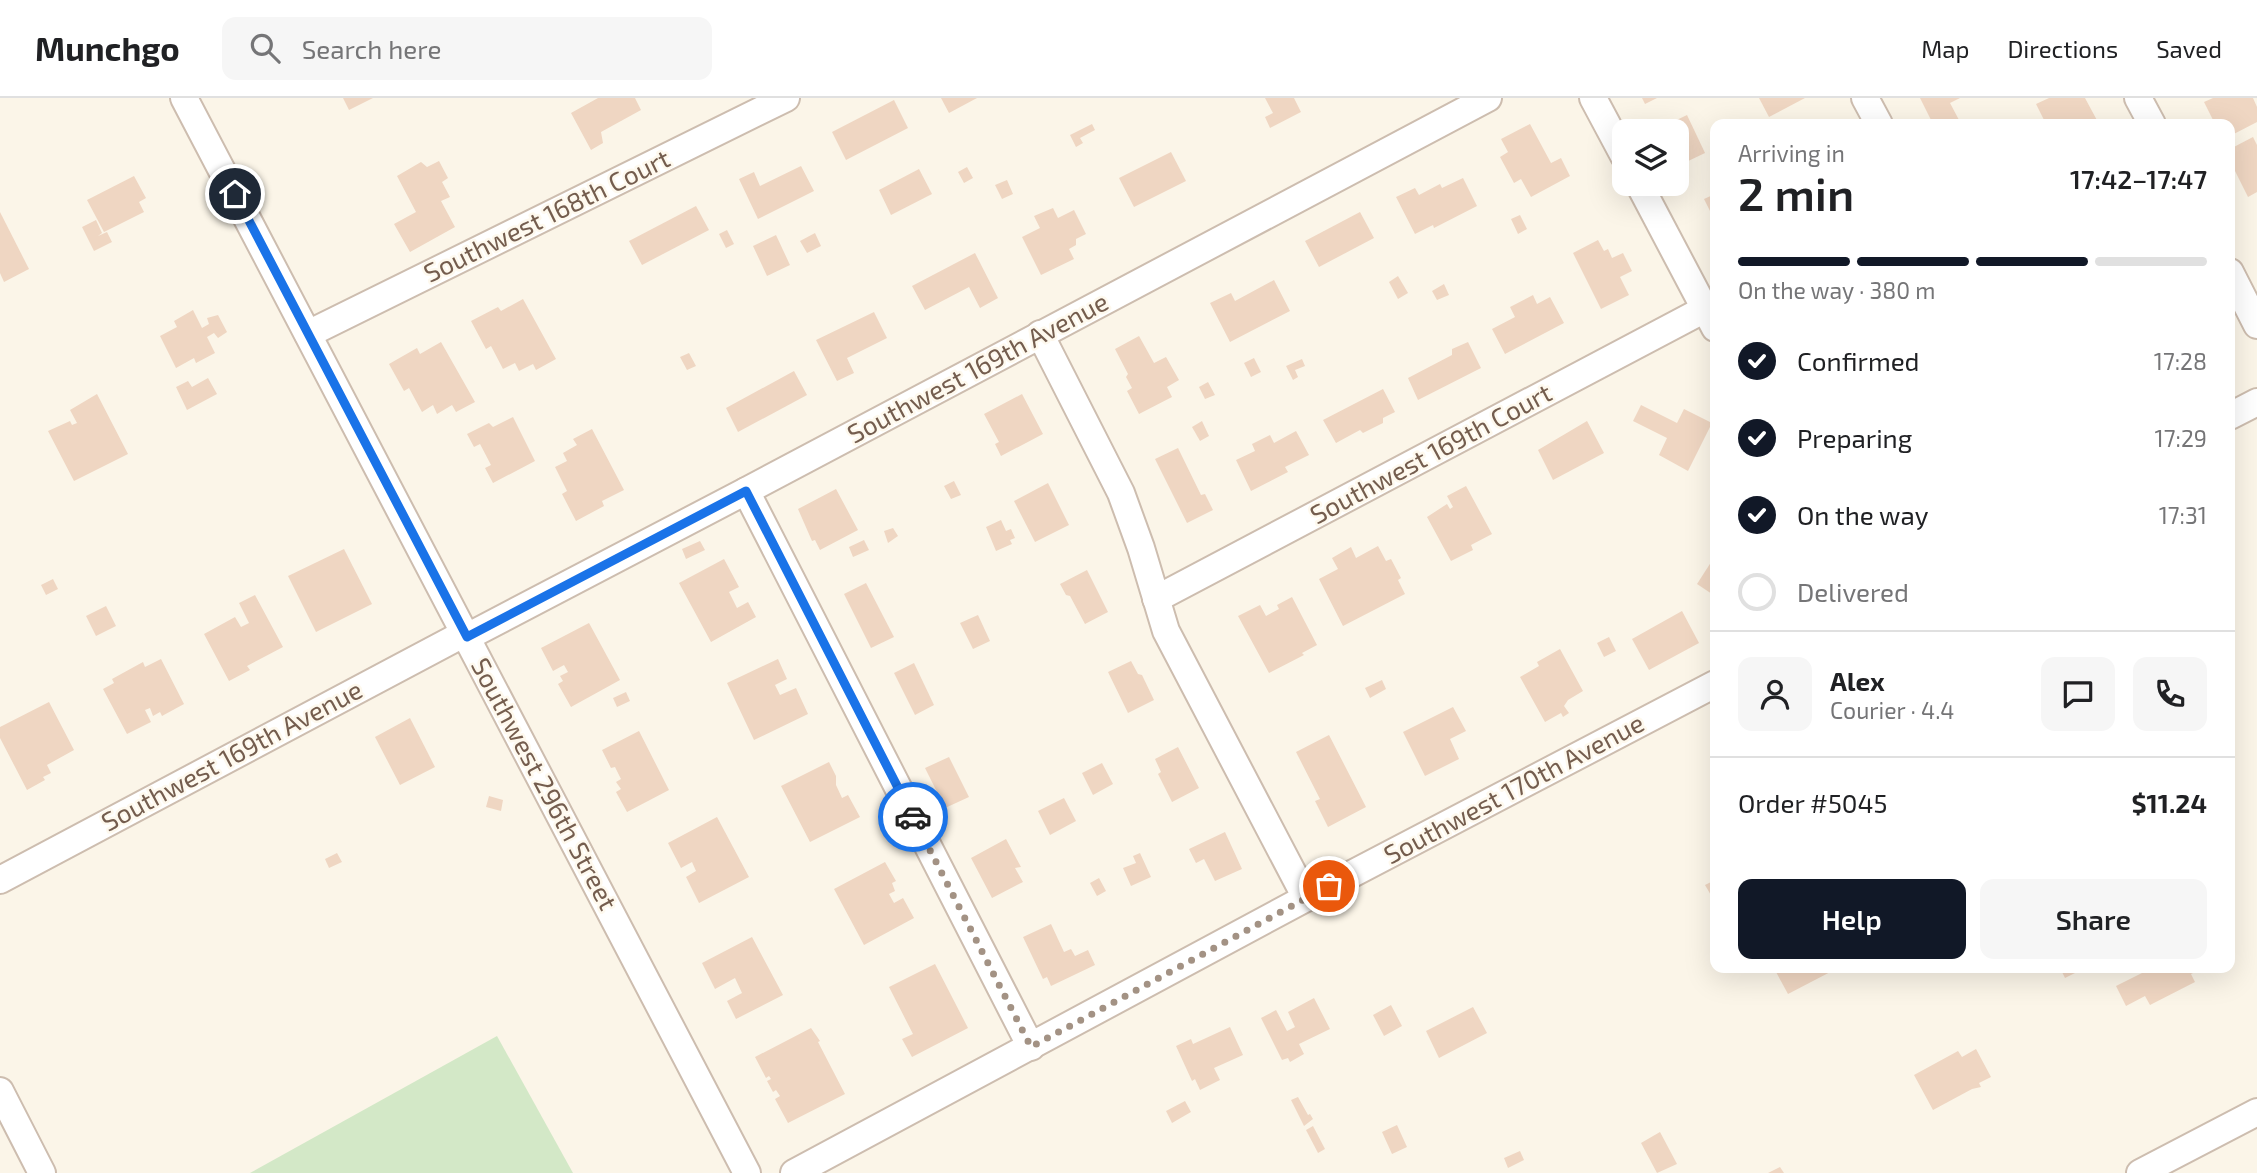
<!DOCTYPE html>
<meta charset="utf-8">
<style>
:root{--surface:#fff;--page:#f6f6f6;--text:#202124;--muted:#757577;--line:#e0e0e0;--accent:#111827}
body{margin:0;font-family:"Exo 2",sans-serif;background:var(--page);color:var(--text);height:100vh;display:flex;flex-direction:column;font-size:26px;white-space:nowrap}
*{box-sizing:border-box;margin:0}
p{font-size:23px;color:var(--muted)}
.icon{flex:none;width:38px;height:38px;fill:none;stroke:currentColor;stroke-width:2;stroke-linecap:round;stroke-linejoin:round}
.map{position:relative;flex:1;overflow:hidden}
.side{position:absolute;left:1710px;top:21px;width:525px;height:854px;display:flex;flex-direction:column;background:var(--surface);border-radius:14px;box-shadow:0 7px 28px #0002}
.side>*{flex:none}
.buttons{position:absolute;left:1612px;top:21px;display:grid;gap:14px}
.buttons a{display:grid;place-items:center;width:77px;height:77px;border-radius:14px;background:var(--surface);box-shadow:0 7px 28px #0002;font-size:35px}
.pin{position:absolute;display:grid;place-items:center;width:60px;height:60px;color:#fff;margin:-30px;border:4px solid #fff;border-radius:50%;box-shadow:0 2px 7px #0007}
.courier{position:absolute;display:grid;place-items:center;width:70px;height:70px;margin:-35px;border:5px solid #1a73e8;border-radius:50%;background:#fff;color:#222;box-shadow:0 2px 9px #0007}
.head em{font-style:normal;font-weight:600}
.head div{display:flex;flex-direction:column-reverse}
.head{display:flex;align-items:center;justify-content:space-between;height:119px;padding:0 28px}
h1{font-size:46px;font-weight:600;line-height:52px}
.bar{display:grid;grid-template-columns:repeat(4,1fr);gap:10px 7px;align-content:center;height:84px;padding:0 28px}
.bar i{height:9px;border-radius:5px;background:var(--line)}
.bar .active{background:var(--accent)}
.bar p{grid-column:span 4}
.line{display:flex;align-items:center;gap:18px;padding:0 28px;border-top:2px solid var(--line)}
.line div{flex:1}
.round{display:grid;place-items:center;flex:none;width:74px;height:74px;border-radius:14px;background:var(--page)}
ol{padding:0 28px;list-style:none}
li{display:flex;align-items:center;gap:21px;height:77px}
li p{margin-inline-start:auto}
li .icon{padding:7px;border-radius:50%;background:var(--accent);color:#fff;stroke-width:4}
li:last-child{color:var(--muted)}
li i{width:38px;height:38px;border:4px solid var(--line);border-radius:50%}
.action{display:flex;gap:14px;margin-top:auto;padding:14px 28px}
.action a{flex:1;height:80px;border-radius:14px;background:var(--accent);color:#fff;font-size:28px;font-weight:600;line-height:80px;text-align:center}
.action a+a{background:var(--page);color:var(--text)}
header{display:flex;align-items:center;gap:42px;box-sizing:border-box;height:98px;padding:0 35px;background:var(--surface);border-bottom:2px solid var(--line)}
header strong{font-size:33px}
nav{display:flex;gap:38px;margin-inline-start:auto;font-size:24px}
.search{width:490px;height:63px;background:var(--page);display:flex;align-items:center;gap:18px;box-sizing:border-box;padding:0 24px;border-radius:14px;color:var(--muted);font-size:26px}
.map>svg:first-child{display:block}
.green{fill:#d3e8c7}
.building{fill:#efd6c2}
.lines{fill:none;stroke-linecap:round;stroke-linejoin:round}
.minor-casing{stroke:#cdbdaf;stroke-width:30}
.minor{stroke:#fff;stroke-width:26}
.done{stroke:#a39284;stroke-width:7;stroke-dasharray:0 12.6}
.route{stroke:#1a73e8;stroke-width:9}
.labels{text-anchor:middle;stroke-width:5;stroke-linejoin:round;paint-order:stroke}
.street-label{font-size:26px;fill:#745d4e;stroke:#fef9ee}
</style>
<header>
<strong>Munchgo</strong>
<div class="search"><svg class="icon" aria-label="search" viewBox="0 0 24 24"><circle cx="10" cy="10" r="6"/><path d="M15 15l6 6"/></svg>Search here</div>
<nav><a>Map</a><a>Directions</a><a>Saved</a></nav>
</header>
<div class="map">
<svg width="2257" height="1075" viewBox="0 0 2257 1075">
<rect width="100%" height="100%" fill="#fbf5e8"/>
<polygon class="green" points="497,938 573,1075 250,1075"/>
<g class="building">
<polygon points="343,0 373,0 349,12"/>
<polygon points="598,0 635,0 641,12 601,34 603,45 591,52 571,15"/>
<polygon points="941,0 977,0 949,15"/>
<polygon points="1265,0 1294,0 1301,14 1270,30 1265,19 1273,15"/>
<polygon points="1642,0 1657,0 1645,6"/>
<polygon points="1759,0 1805,0 1769,19"/>
<polygon points="1920,0 1960,0 1950,5 1959,22 1950,26 1933,26"/>
<polygon points="2049,0 2085,0 2099,26 2071,26 2068,21 2058,26 2046,26 2036,6"/>
<polygon points="2213,0 2253,0 2257,9 2257,24 2230,38 2230,26 2215,26 2204,4"/>
<polygon points="894,2 908,30 846,62 832,34"/>
<polygon points="1687,17 1705,55 1682,66 1680,60 1676,61 1676,33 1661,33 1660,30"/>
<polygon points="1092,26 1095,32 1080,40 1083,45 1076,49 1070,37"/>
<polygon points="1530,26 1551,65 1561,60 1570,78 1531,99 1521,81 1514,85 1500,59 1508,54 1501,41"/>
<polygon points="2253,39 2257,47 2257,94 2248,99 2230,63 2230,51"/>
<polygon points="1171,54 1186,83 1134,109 1119,80"/>
<polygon points="439,63 448,80 442,84 450,99 441,103 455,129 410,154 394,126 416,114 397,78 421,64 427,69"/>
<polygon points="801,68 814,93 758,121 739,81 754,74 760,88"/>
<polygon points="967,69 973,80 964,85 958,74"/>
<polygon points="919,71 932,96 891,117 879,92"/>
<polygon points="134,78 146,100 139,104 144,114 104,134 87,102"/>
<polygon points="1463,80 1477,108 1434,130 1433,127 1415,136 1396,99 1415,90 1419,97 1440,86 1442,90"/>
<polygon points="1007,82 1013,96 1002,101 995,87"/>
<polygon points="1715,96 1715,123 1704,101"/>
<polygon points="696,108 709,132 642,167 629,143"/>
<polygon points="1053,110 1058,120 1074,112 1086,136 1076,141 1076,147 1069,151 1074,161 1041,177 1022,139 1040,130 1034,118"/>
<polygon points="0,114 29,171 4,184 0,175"/>
<polygon points="1360,114 1374,140 1319,169 1305,143"/>
<polygon points="1520,117 1527,131 1518,136 1511,121"/>
<polygon points="96,122 102,135 98,138 107,134 112,144 94,153 82,129"/>
<polygon points="727,132 734,146 726,150 719,136"/>
<polygon points="815,135 821,148 807,155 800,143"/>
<polygon points="776,137 790,167 767,178 753,148"/>
<polygon points="1598,142 1604,153 1608,151 1612,160 1623,155 1632,173 1620,179 1629,197 1601,211 1573,155"/>
<polygon points="975,155 998,200 980,210 969,189 925,212 912,188"/>
<polygon points="1398,178 1408,195 1398,201 1389,184"/>
<polygon points="1274,182 1290,213 1230,244 1210,205 1231,195 1235,203"/>
<polygon points="1444,186 1449,197 1437,202 1432,193"/>
<polygon points="1533,197 1537,206 1550,199 1564,225 1505,256 1492,231 1515,219 1510,209"/>
<polygon points="523,201 556,261 536,272 533,266 519,273 515,265 503,271 491,248 486,251 471,223 498,209 501,213"/>
<polygon points="193,212 202,230 209,226 207,220 218,217 227,234 218,240 214,235 207,239 215,255 196,265 194,260 176,270 160,238 177,229 174,223"/>
<polygon points="874,214 887,240 847,260 854,275 837,283 816,242"/>
<polygon points="1139,238 1154,265 1166,259 1179,282 1167,289 1172,299 1139,316 1127,293 1132,290 1126,279 1128,276 1115,251"/>
<polygon points="441,244 475,304 456,314 452,307 437,316 433,307 422,314 409,290 404,293 389,266 417,250 420,256"/>
<polygon points="1468,244 1481,270 1418,302 1408,280 1452,257 1452,251"/>
<polygon points="689,255 696,268 687,272 680,259"/>
<polygon points="1254,260 1261,274 1251,279 1244,265"/>
<polygon points="1302,261 1305,268 1295,272 1298,279 1293,282 1286,268"/>
<polygon points="794,273 807,297 738,334 726,310"/>
<polygon points="208,280 217,296 187,312 176,289 188,283 192,289"/>
<polygon points="1208,284 1215,297 1205,301 1199,289"/>
<polygon points="1383,291 1395,314 1383,320 1383,325 1363,335 1360,332 1336,345 1323,322"/>
<polygon points="97,296 128,356 74,383 48,333 70,323 72,327 77,325 70,312"/>
<polygon points="1022,296 1043,336 1001,358 995,346 999,344 984,316"/>
<polygon points="1641,307 1677,325 1684,311 1712,325 1688,373 1659,357 1667,340 1633,323"/>
<polygon points="513,319 535,363 493,385 485,370 491,367 480,346 474,349 467,336 489,325 493,329"/>
<polygon points="1202,323 1209,338 1200,343 1192,329"/>
<polygon points="1587,323 1604,355 1553,382 1538,352"/>
<polygon points="592,331 624,392 602,403 604,408 576,423 562,396 567,393 555,369 567,363 563,355 577,347 573,341"/>
<polygon points="1296,333 1309,357 1285,369 1288,374 1251,393 1236,362 1255,353 1252,346 1270,337 1274,345"/>
<polygon points="1178,350 1201,397 1205,396 1213,412 1187,425 1155,361"/>
<polygon points="954,383 961,397 951,401 944,388"/>
<polygon points="1048,385 1069,427 1035,444 1014,403"/>
<polygon points="1466,388 1492,436 1471,447 1473,452 1451,463 1427,419 1447,406 1450,411 1453,409 1447,398"/>
<polygon points="836,391 858,432 820,452 815,442 812,443 798,411"/>
<polygon points="1001,422 1006,433 1011,431 1015,440 1010,442 1012,446 996,453 986,429"/>
<polygon points="893,430 898,438 888,445 884,433"/>
<polygon points="864,442 869,452 853,459 849,449"/>
<polygon points="700,443 705,452 686,461 682,451"/>
<polygon points="1378,448 1386,463 1391,461 1401,480 1398,482 1405,496 1343,528 1319,481 1338,471 1332,460 1351,449 1356,460"/>
<polygon points="344,451 372,506 316,534 288,478"/>
<polygon points="1715,458 1715,498 1697,486"/>
<polygon points="724,461 739,489 729,494 737,510 748,504 756,519 711,544 679,485"/>
<polygon points="1087,472 1108,514 1085,526 1070,498 1066,497 1060,486"/>
<polygon points="53,481 58,491 46,497 41,487"/>
<polygon points="866,485 894,539 871,550 844,496"/>
<polygon points="255,497 283,549 247,568 250,572 229,583 204,536 235,519 241,529 249,525 239,505"/>
<polygon points="1292,499 1317,547 1302,555 1304,557 1269,575 1238,518 1260,507 1266,518 1279,511 1277,507"/>
<polygon points="106,508 116,528 96,538 86,518"/>
<polygon points="1682,513 1699,545 1649,572 1632,541"/>
<polygon points="978,517 990,543 973,551 960,525"/>
<polygon points="589,525 620,582 571,609 558,586 563,583 560,578 568,574 564,567 553,573 541,550"/>
<polygon points="1609,539 1616,553 1604,559 1597,545"/>
<polygon points="1560,551 1583,593 1568,602 1564,608 1569,615 1563,619 1561,615 1545,624 1520,579 1539,568 1537,564"/>
<polygon points="161,561 184,606 162,618 160,614 153,618 150,610 145,612 151,624 127,636 103,591 114,585 112,581 143,564 145,569"/>
<polygon points="778,561 787,581 775,587 780,597 796,590 808,616 754,642 727,585"/>
<polygon points="1131,563 1138,576 1142,577 1154,602 1128,615 1108,574"/>
<polygon points="914,565 934,607 915,617 894,575"/>
<polygon points="1382,582 1386,591 1370,600 1365,590"/>
<polygon points="626,594 630,603 617,609 613,600"/>
<polygon points="49,604 74,652 47,667 51,675 43,679 45,682 27,692 0,640 0,629"/>
<polygon points="1453,609 1466,633 1450,641 1459,661 1425,678 1403,634"/>
<polygon points="410,620 435,669 400,687 375,639"/>
<polygon points="639,633 669,692 627,714 616,694 621,691 616,684 621,681 615,669 611,670 602,652"/>
<polygon points="1329,637 1366,709 1328,729 1315,703 1320,701 1296,654"/>
<polygon points="1178,649 1199,690 1172,704 1158,676 1161,674 1155,661"/>
<polygon points="949,659 969,699 945,710 925,670"/>
<polygon points="829,664 836,678 836,687 842,700 848,697 860,719 810,744 781,688"/>
<polygon points="1102,665 1113,686 1093,697 1082,675"/>
<polygon points="489,698 503,702 501,713 486,709"/>
<polygon points="1064,700 1076,723 1050,737 1038,713"/>
<polygon points="717,719 749,779 699,805 686,779 696,773 692,764 681,770 668,745"/>
<polygon points="1225,734 1242,771 1215,783 1204,761 1196,765 1189,751"/>
<polygon points="1006,741 1021,769 1015,770 1023,784 992,800 971,760"/>
<polygon points="337,755 342,764 329,770 325,761"/>
<polygon points="1140,755 1151,779 1131,788 1123,770 1136,765 1133,758"/>
<polygon points="885,764 896,783 892,785 895,793 889,796 894,805 903,800 914,820 864,847 834,791"/>
<polygon points="1099,780 1106,793 1097,798 1090,785"/>
<polygon points="1715,782 1715,804 1705,787"/>
<polygon points="1051,826 1064,854 1071,851 1075,858 1088,852 1095,867 1051,888 1047,879 1043,881 1023,839"/>
<polygon points="752,839 783,897 736,921 727,903 742,895 735,880 715,891 702,865"/>
<polygon points="935,866 968,930 912,959 902,941 913,936 889,889"/>
<polygon points="1784,870 1838,870 1788,896 1776,874"/>
<polygon points="2060,870 2085,870 2065,880"/>
<polygon points="2152,870 2203,870 2191,876 2195,884 2150,907 2145,898 2126,908 2116,888"/>
<polygon points="1314,900 1330,931 1299,946 1304,956 1290,964 1288,960 1282,962 1261,920 1276,912 1287,933 1295,929 1288,914"/>
<polygon points="1391,907 1402,928 1384,938 1373,917"/>
<polygon points="1473,909 1487,935 1439,960 1426,933"/>
<polygon points="1230,929 1243,957 1214,970 1220,982 1200,992 1195,981 1192,983 1176,948 1191,941 1193,946"/>
<polygon points="811,930 820,943 818,944 845,996 788,1025 775,1001 780,998 776,992 773,994 767,983 771,981 769,978 766,980 755,959"/>
<polygon points="1976,951 1991,979 1979,985 1981,989 1972,991 1933,1012 1914,977 1958,953 1962,959"/>
<polygon points="1298,999 1308,1017 1310,1016 1313,1021 1304,1028 1291,1002"/>
<polygon points="1185,1003 1191,1014 1172,1025 1166,1013"/>
<polygon points="1397,1027 1407,1049 1392,1056 1382,1034"/>
<polygon points="1313,1028 1325,1051 1318,1055 1306,1032"/>
<polygon points="1660,1034 1677,1066 1657,1075 1641,1045"/>
<polygon points="1520,1053 1524,1062 1508,1070 1504,1060"/>
<polygon points="1780,1069 1784,1075 1768,1075"/>
</g>
<g class="lines">
<g class="minor-casing">
<g id="minor">
<polyline points="184,0 747,1075"/>
<polyline points="1593,0 1624,58"/>
<polyline points="1865,0 1879,26"/>
<polyline points="2138,0 2152,26"/>
<polyline points="1639,86 1715,230"/>
<polyline points="2230,174 2257,227"/>
<polyline points="308,236 786,0"/>
<polyline points="1040,236 1121,395 1141,450 1166,533 1306,800"/>
<polyline points="2230,318 2257,304"/>
<polyline points="746,393 1031,949"/>
<polyline points="1156,501 1705,211"/>
<polyline points="467,539 746,393 1488,0"/>
<polyline points="0,782 465,535"/>
<polyline points="0,993 42,1075"/>
<polyline points="794,1075 1306,800 1715,586"/>
<polyline points="2140,1075 2257,1014"/>
</g>
</g>
<use href="#minor" class="minor"/>
</g>
<g class="lines">
<polyline class="done" points="913,719 1031,949 1329,788"/>
<polyline class="route" points="235,96 467,539 746,393 913,719"/>
</g>
<g class="labels">
<g class="street-label">
<text transform="translate(547 118) rotate(-26)" y="9">Southwest 168th Court</text>
<text transform="translate(978 270) rotate(-28)" y="9">Southwest 169th Avenue</text>
<text transform="translate(1431 356) rotate(-28)" y="9">Southwest 169th Court</text>
<text transform="translate(232 658) rotate(-28)" y="9">Southwest 169th Avenue</text>
<text transform="translate(544 686) rotate(62)" y="9">Southwest 296th Street</text>
<text transform="translate(1514 691) rotate(-28)" y="9">Southwest 170th Avenue</text>
</g>
</g>
</svg>
<div class="buttons">
<a><svg class="icon" aria-label="layers" viewBox="0 0 24 24"><path d="M12 4l9 5-9 5-9-5zM3 14l9 5 9-5"/></svg></a>
</div>
<div class="pin" style="left:1329px;top:788px;background:#ea580c"><svg class="icon" aria-label="bag" viewBox="0 0 24 24"><path d="M5 8h14l-1 12H6zM9 8a3 3 0 0 1 6 0"/></svg></div>
<div class="pin" style="left:235px;top:96px;background:#1f2937"><svg class="icon" aria-label="home" viewBox="0 0 24 24"><path d="M3 11l9-7 9 7M6 9v11h12V9"/></svg></div>
<div class="courier" style="left:913px;top:719px"><svg class="icon" aria-label="car" viewBox="0 0 24 24"><path d="M5 17H2v-5l4-1 3-4h7l3 4 3 1v5h-3M9 17h6M6 11h13"/><circle cx="7" cy="17" r="2"/><circle cx="17" cy="17" r="2"/></svg></div>
<section class="side">
<div class="head"><div><h1>2 min</h1><p>Arriving in</p></div><em>17:42–17:47</em></div>
<div class="bar"><i class="active"></i><i class="active"></i><i class="active"></i><i></i><p>On the way · 380 m</p></div>
<ol>
<li><svg class="icon" aria-label="check" viewBox="0 0 24 24"><path d="M5 12l5 5 9-10"/></svg>Confirmed<p>17:28</p></li>
<li><svg class="icon" aria-label="check" viewBox="0 0 24 24"><path d="M5 12l5 5 9-10"/></svg>Preparing<p>17:29</p></li>
<li><svg class="icon" aria-label="check" viewBox="0 0 24 24"><path d="M5 12l5 5 9-10"/></svg>On the way<p>17:31</p></li>
<li><i></i>Delivered</li>
</ol>
<div class="line" style="height:126px"><a class="round"><svg class="icon" aria-label="person" viewBox="0 0 24 24"><circle cx="12" cy="8" r="4"/><path d="M4 21q1-7 8-7t8 7"/></svg></a><div><b>Alex</b><p>Courier · 4.4</p></div><a class="round"><svg class="icon" aria-label="chat" viewBox="0 0 24 24"><path d="M4 5h16v11H9l-5 4z"/></svg></a><a class="round"><svg class="icon" aria-label="phone" viewBox="0 0 24 24"><path d="M5 4h4l2 5-3 2q2 4 5 5l2-3 5 2v4C11 20 4 13 5 4z"/></svg></a></div>
<div class="line" style="height:91px"><div>Order #5045</div><b>$11.24</b></div>
<div class="action"><a>Help</a><a>Share</a></div>
</section>
</div>
